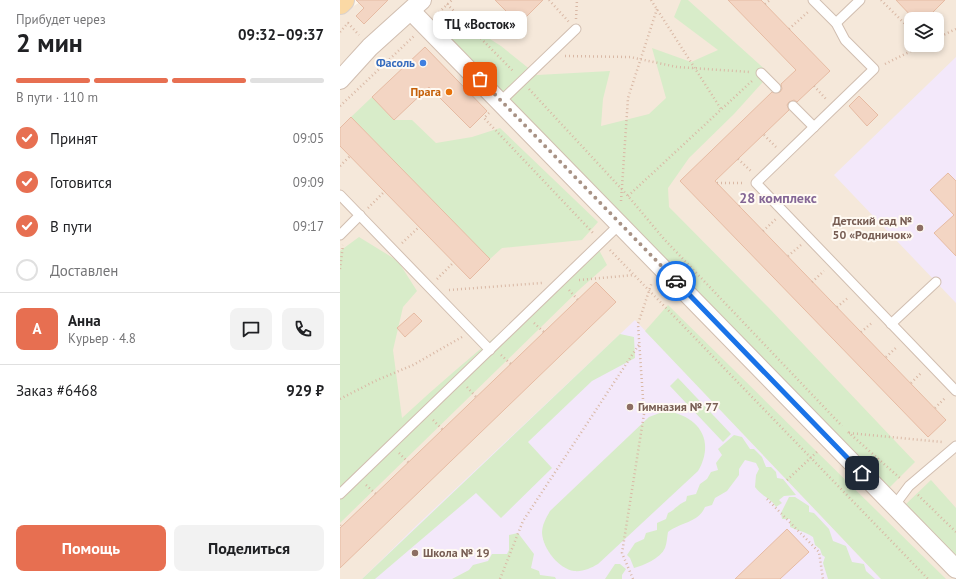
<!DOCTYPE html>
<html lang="ru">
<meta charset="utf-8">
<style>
:root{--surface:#fff;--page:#f2f2f2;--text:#202124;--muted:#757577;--line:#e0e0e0;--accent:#e76f51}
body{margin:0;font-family:"PT Sans",sans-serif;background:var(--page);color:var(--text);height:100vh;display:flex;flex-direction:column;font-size:15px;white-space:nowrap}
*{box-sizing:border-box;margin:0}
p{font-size:13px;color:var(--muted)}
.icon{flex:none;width:22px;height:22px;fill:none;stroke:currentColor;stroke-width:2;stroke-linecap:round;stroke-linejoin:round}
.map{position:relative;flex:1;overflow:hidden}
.sheet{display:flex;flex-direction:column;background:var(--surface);width:340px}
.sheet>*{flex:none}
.buttons{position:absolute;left:564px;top:12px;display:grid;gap:8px}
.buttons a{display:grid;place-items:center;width:40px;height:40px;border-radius:8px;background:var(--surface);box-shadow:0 2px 6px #0003;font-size:20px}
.pin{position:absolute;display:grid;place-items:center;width:34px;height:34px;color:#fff;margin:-17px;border-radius:8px;box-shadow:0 2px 6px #0006}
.courier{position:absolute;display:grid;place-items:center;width:40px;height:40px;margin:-20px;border:3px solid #1a73e8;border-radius:50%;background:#fff;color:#222;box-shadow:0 1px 5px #0007}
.bubble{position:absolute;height:28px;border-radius:8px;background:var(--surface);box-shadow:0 2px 6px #0003;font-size:13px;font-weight:700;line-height:28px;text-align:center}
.overview em{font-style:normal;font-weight:700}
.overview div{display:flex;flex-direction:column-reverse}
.overview{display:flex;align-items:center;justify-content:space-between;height:68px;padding:0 16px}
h1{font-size:26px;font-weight:700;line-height:30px}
.bar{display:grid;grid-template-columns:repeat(4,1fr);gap:6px 4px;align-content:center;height:48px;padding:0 16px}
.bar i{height:5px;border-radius:3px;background:var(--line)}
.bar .selected{background:var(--accent)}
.bar p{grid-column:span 4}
.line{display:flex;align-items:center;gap:10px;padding:0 16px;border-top:1px solid var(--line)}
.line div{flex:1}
.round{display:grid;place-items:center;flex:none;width:42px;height:42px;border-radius:8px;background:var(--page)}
ol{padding:0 16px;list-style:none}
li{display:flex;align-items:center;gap:12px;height:44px}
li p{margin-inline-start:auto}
li .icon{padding:4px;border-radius:50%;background:var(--accent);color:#fff;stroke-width:4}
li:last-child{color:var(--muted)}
li i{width:22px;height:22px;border:2px solid var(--line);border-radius:50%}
.button{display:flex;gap:8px;margin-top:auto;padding:8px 16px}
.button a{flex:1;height:46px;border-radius:8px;background:var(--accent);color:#fff;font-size:16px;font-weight:700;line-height:46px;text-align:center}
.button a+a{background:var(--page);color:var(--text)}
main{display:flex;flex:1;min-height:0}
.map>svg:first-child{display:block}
.residential{fill:#f5e8da;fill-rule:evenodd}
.education{fill:#f3e8fa}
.green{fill:#d8ecc9}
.building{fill:#f3d5c3;stroke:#e6bba3}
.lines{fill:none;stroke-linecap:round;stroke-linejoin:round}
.service-casing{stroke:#d1beb0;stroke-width:11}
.minor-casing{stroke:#d1beb0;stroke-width:20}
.primary-casing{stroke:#dad1cd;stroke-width:24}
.path{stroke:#d9b8a5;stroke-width:2.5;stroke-dasharray:1 3;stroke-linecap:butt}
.service{stroke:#fff;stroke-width:9}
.minor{stroke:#fff;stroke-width:18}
.primary{stroke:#fbd9a5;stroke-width:22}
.done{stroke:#a89285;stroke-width:4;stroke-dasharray:0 7.2}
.route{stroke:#1a73e8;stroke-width:5}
.shop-dot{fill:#3f7fe0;stroke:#fffaf3;stroke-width:1.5}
.food-dot{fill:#e8710a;stroke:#fffaf3;stroke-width:1.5}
.education-dot{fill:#8d6e63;stroke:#fffaf3;stroke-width:1.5}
.labels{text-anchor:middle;stroke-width:4;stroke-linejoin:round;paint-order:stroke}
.shop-label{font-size:12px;font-weight:bold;fill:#366cbe;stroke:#fffaf3;text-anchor:end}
.food-label{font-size:12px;font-weight:bold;fill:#c56008;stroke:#fffaf3;text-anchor:end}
.education-label{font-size:12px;font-weight:bold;fill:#785e54;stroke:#fffaf3;text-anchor:start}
.quarter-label{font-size:14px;font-weight:bold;fill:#846695;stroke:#fffaf3}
</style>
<main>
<section class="sheet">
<div class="overview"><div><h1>2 мин</h1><p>Прибудет через</p></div><em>09:32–09:37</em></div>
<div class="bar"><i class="selected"></i><i class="selected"></i><i class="selected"></i><i></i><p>В пути · 110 m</p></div>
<ol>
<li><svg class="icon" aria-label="check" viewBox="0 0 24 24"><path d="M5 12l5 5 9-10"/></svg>Принят<p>09:05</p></li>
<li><svg class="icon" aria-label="check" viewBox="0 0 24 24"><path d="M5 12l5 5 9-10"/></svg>Готовится<p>09:09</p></li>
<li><svg class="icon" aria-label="check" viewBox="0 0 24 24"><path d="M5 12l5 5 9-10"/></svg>В пути<p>09:17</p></li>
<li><i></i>Доставлен</li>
</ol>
<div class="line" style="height:72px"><b class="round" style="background:var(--accent);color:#fff">А</b><div><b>Анна</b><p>Курьер · 4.8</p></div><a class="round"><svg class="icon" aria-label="chat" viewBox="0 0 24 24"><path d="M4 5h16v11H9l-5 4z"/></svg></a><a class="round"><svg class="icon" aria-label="phone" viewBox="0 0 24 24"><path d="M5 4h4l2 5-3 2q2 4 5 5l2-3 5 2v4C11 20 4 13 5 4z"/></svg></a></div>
<div class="line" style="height:52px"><div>Заказ #6468</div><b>929 ₽</b></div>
<div class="button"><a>Помощь</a><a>Поделиться</a></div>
</section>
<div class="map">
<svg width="616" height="579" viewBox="0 0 616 579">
<rect width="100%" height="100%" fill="#fdf6ec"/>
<path class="residential" d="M23 0H616V579H0V15ZM571 19H597V45H571Z"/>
<g class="education">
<polygon points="616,57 616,303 494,175"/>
<polygon points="295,320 541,579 22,579 76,526"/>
</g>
<g class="green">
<polygon points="341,0 348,0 430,74 394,114 349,158 328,188 329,207 429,308 575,462 547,490 85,31 107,12 161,46 197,75 270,71 263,99 261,126 309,114 326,98 312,48 351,62 378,50 334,17"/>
<polygon points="32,97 54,120 72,120 96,143 132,137 160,128 258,222 242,240 162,248 150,259 11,117"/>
<path d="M19 237 58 261 77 291 63 307 53 350 62 418C125 359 194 306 259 250L267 265 241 288 0 523V251Z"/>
<polygon points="328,305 606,579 541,579 305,331"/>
<polygon points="280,334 294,337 295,358 252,381 188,442 212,468 161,518 136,493 35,579 22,579"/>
<polygon points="338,378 391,434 383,442 330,386"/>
<path d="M325 411C358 415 376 440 358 471L258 564C251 568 243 572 234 571 219 569 203 549 202 533 202 525 206 518 210 511L309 417Z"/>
<path d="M394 435 402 437 410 449H414L422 457 426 467H431L436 472 437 478 443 479 456 495 444 496 439 500 442 503 436 507C431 498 421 496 415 487L416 475 419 469 416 463 405 460 399 469V475L387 491 375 498 372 505 365 507C358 523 341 522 328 532 327 537 327 543 325 548 320 559 304 565 294 568L290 558 287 555 295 543 304 539 306 533 317 530V523L326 519 328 513C335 510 338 504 346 501L347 496 356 494 360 484 367 479 371 472 378 470 376 463 382 455 378 449Z"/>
<polygon points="591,480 616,508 616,559 564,506"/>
<path d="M449 497H455L469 506V512L474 513 489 529 493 541 506 546 512 562 524 564 526 571 535 579H488L483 563 485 557 482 555 480 549 475 545 473 537C464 531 458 531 450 527V519H442L441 513Z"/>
<polygon points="178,533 194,554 191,568 199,571 200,575 215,577 216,579 112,579 129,570 133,565 148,561 152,554 167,554 169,550 169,535"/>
<polygon points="275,564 280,564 286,569 282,575 282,579 265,579"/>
</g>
<g class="building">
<polygon points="16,0 48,0 24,24 16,16 24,8"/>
<polygon points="155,0 203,0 179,24"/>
<polygon points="388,0 421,0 490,71 457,102 454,100 449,102 447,105 449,110 375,181 606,420 588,437 340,181 432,92 440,92 442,89 441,84 456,70"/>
<polygon points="556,0 605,0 586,19 574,19"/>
<polygon points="85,47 147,111 130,128 89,87 54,120 32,97"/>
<polygon points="519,96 538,115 527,126 509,106"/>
<polygon points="11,117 150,259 130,279 0,146 0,128"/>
<polygon points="608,173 616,181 616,256 594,233 614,215 590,190"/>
<polygon points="256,282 276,302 0,568 0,528"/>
<polygon points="74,313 82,321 65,337 57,328"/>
<polygon points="447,529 469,552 440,579 395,579"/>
</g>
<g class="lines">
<g class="service-casing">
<g id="service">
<polyline points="473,0 496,23 505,40 534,69 416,183 616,391"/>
<polyline points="496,23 520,0"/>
<polyline points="421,73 436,88"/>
<polyline points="161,101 236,29"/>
<polyline points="453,106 474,127"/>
<polyline points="0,195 150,350"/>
<polyline points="0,235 20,215"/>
<polyline points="551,324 596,282"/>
<polyline points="0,494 280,224"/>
<polyline points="554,506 569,486 616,446"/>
</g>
</g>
<g class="minor-casing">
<g id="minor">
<polyline points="71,11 616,569"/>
<polyline points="0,80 30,47 82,0"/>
</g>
</g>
<g class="primary-casing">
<polyline id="primary" points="0,3 3,0"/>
</g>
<g class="path">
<polyline points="209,0 229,22"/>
<polyline points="311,0 381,109"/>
<polyline points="541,0 571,30"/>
<polyline points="107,4 174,72"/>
<polyline points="425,4 430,0"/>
<polyline points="96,15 112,0"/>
<polyline points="236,19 237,0"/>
<polyline points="449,29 468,12"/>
<polyline points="0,32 8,23 19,35"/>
<polyline points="597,38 616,29"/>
<polyline points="225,56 290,57 337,67 410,72"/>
<polyline points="545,64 583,45"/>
<polyline points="474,86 486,99"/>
<polyline points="189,89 288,196 324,239 502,426"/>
<polyline points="0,106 74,36"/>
<polyline points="149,113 144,118 254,234"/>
<polyline points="424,135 436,147"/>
<polyline points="398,159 411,171"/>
<polyline points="0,166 10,156"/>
<polyline points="377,183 404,183"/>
<polyline points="288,196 413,80"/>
<polyline points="281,201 288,98 317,9"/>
<polyline points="399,206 412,194"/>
<polyline points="28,208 45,191"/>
<polyline points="423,231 436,219"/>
<polyline points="62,243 79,227"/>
<polyline points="270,250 588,579"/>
<polyline points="448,256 461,245"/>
<polyline points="0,269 3,245"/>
<polyline points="97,279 114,262"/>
<polyline points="239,280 294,275"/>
<polyline points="472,282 484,271"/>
<polyline points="109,290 202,283"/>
<polyline points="229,290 238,300"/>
<polyline points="497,307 509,297"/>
<polyline points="194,323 204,332"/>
<polyline points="521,332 533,322"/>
<polyline points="161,355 171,364"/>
<polyline points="546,357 557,347"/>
<polyline points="571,383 582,372"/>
<polyline points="127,387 136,397"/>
<polyline points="0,399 35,381 73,365 122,337"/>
<polyline points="595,408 606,397"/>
<polyline points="93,420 103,430"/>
<polyline points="508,432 561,479"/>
<polyline points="509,433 602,442"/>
<polyline points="59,453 69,463"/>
<polyline points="447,480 478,451"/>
<polyline points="26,485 36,494"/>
<polyline points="578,495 616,532"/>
<polyline points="427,499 479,552 483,579"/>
<polyline points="0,525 1,527"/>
<polyline points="160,579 183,521 300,343"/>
<polyline points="293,579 282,553 304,414 298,324 312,282"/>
</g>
<use href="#service" class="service"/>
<use href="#minor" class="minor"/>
<use href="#primary" class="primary"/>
</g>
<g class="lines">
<polyline class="done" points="140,79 336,281"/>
<polyline class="route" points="336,281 522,473"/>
</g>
<circle class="shop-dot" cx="83" cy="63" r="4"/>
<circle class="food-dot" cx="109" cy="92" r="4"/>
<g class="education-dot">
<circle cx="580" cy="228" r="4"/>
<circle cx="290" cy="407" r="4"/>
<circle cx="75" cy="553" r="4"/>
</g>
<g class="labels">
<g class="shop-label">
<text x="75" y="67">Фасоль</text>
</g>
<g class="food-label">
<text x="101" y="96">Прага</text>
</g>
<g class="education-label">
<text x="572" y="225" text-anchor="end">Детский сад №<tspan x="572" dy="14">50 «Родничок»</tspan></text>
<text x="298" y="411">Гимназия № 77</text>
<text x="83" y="557">Школа № 19</text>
</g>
<g class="quarter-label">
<text x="438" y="203">28 комплекс</text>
</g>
</g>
</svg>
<div class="buttons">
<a><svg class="icon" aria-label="layers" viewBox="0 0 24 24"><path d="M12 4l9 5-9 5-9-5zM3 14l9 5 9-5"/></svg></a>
</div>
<div class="pin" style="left:140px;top:79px;background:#ea580c"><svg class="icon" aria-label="bag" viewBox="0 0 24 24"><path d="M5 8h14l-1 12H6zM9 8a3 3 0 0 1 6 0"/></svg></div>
<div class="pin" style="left:522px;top:473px;background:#1f2937"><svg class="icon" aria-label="home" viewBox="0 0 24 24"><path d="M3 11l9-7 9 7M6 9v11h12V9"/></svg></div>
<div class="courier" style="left:336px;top:281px"><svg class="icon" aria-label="car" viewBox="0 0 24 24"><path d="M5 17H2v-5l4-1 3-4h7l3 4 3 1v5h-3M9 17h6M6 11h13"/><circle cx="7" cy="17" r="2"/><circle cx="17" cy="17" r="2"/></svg></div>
<div class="bubble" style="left:93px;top:11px;width:94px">ТЦ «Восток»</div>
</div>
</main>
